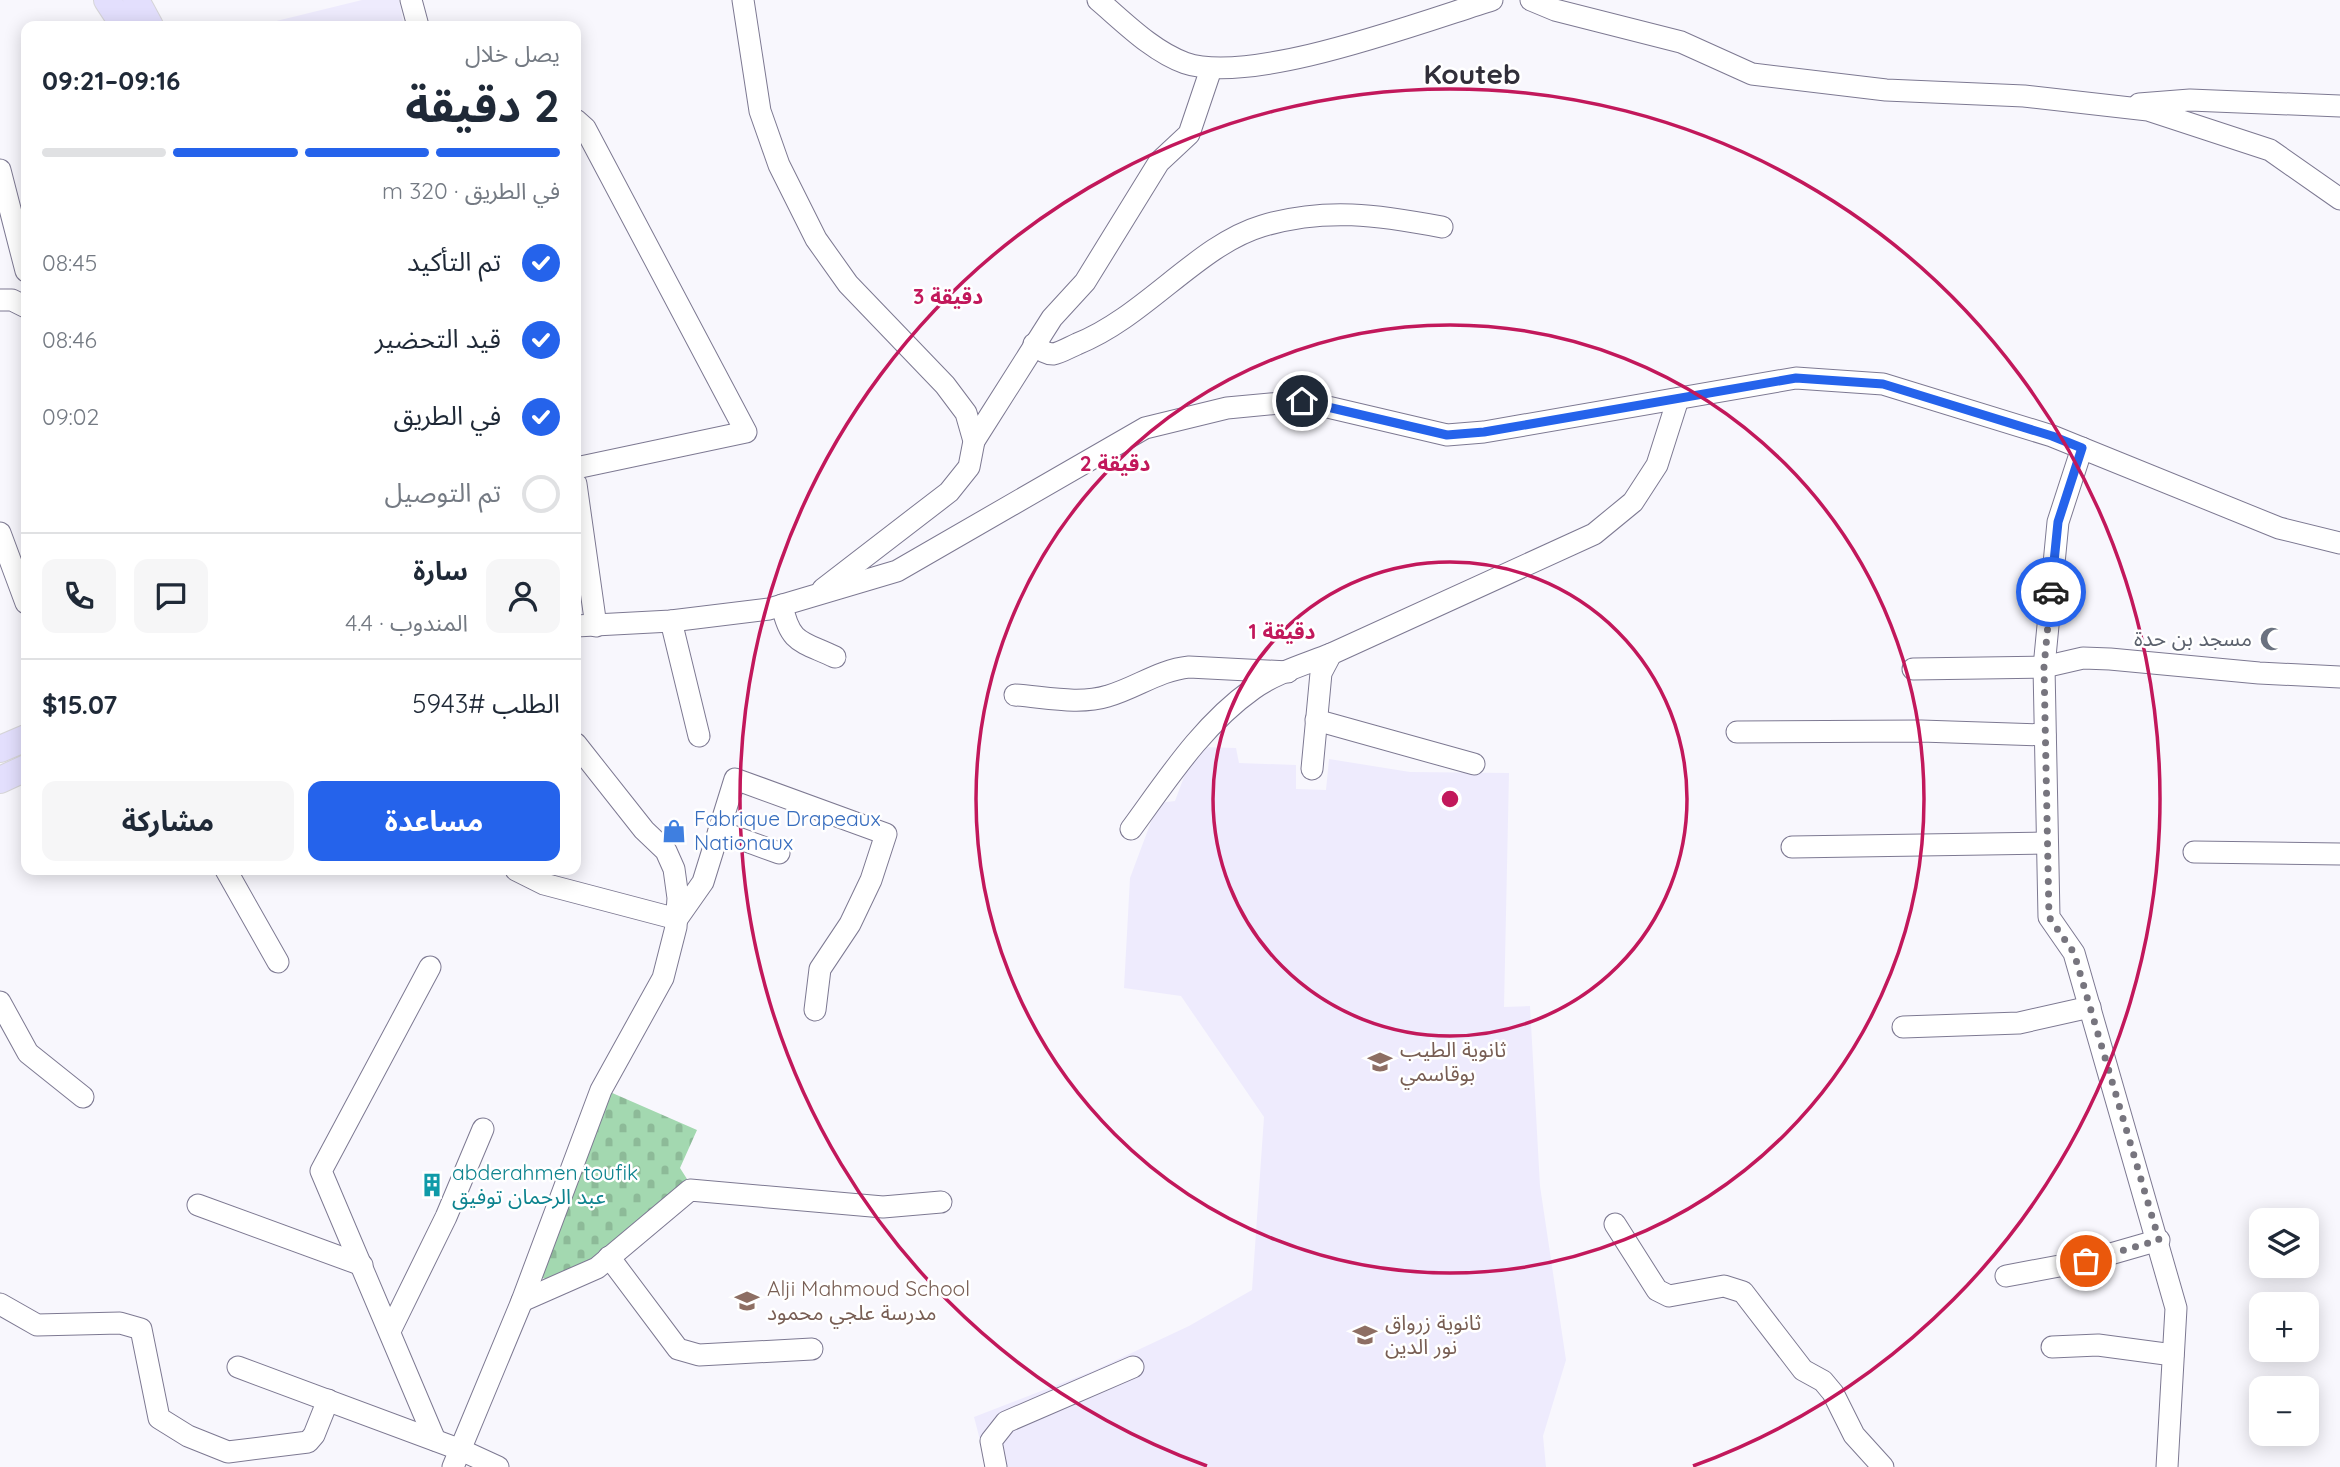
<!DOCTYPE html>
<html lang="ar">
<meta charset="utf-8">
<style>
:root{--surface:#fff;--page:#f6f6f7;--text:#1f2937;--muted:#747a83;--line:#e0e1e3;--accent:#2563eb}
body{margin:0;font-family:Quicksand,"Noto Sans Arabic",sans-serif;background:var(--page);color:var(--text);direction:rtl;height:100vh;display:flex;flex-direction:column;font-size:26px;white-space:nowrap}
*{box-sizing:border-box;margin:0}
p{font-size:23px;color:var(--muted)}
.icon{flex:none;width:38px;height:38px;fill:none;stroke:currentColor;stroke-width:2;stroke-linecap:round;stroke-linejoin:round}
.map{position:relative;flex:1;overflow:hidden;direction:ltr}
.side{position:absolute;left:21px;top:21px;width:560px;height:854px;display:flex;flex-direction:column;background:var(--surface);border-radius:14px;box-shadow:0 4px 18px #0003;direction:rtl}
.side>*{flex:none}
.controls{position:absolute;left:2249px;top:1208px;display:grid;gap:14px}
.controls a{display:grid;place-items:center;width:70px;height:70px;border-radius:14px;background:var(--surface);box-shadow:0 4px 18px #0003;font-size:35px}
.pin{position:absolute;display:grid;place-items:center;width:60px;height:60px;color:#fff;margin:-30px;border:4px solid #fff;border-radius:50%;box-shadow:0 2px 7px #0007}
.courier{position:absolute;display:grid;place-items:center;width:70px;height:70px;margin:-35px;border:5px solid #2563eb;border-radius:50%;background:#fff;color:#222;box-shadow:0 2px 9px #0007}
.headline em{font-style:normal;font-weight:700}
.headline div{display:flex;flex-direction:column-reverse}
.headline{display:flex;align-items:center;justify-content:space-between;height:119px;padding:0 21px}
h1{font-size:46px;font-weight:700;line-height:52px}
.bar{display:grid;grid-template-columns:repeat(4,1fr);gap:10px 7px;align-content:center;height:84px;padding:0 21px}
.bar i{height:9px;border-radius:5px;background:var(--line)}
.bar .on{background:var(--accent)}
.bar p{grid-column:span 4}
.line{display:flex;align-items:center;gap:18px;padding:0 21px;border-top:2px solid var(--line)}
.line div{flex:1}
.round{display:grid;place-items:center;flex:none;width:74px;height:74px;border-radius:14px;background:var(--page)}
ol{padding:0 21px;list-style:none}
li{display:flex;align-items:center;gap:21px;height:77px}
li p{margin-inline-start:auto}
li .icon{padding:7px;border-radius:50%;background:var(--accent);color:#fff;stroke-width:4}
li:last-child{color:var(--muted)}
li i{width:38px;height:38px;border:4px solid var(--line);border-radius:50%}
.cta{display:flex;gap:14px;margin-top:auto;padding:14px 21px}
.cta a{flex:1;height:80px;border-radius:14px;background:var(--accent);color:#fff;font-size:28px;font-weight:700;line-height:80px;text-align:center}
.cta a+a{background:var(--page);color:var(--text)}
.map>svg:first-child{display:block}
.education{fill:#eeebfd}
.cemetery{fill:url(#cemetery-stones)}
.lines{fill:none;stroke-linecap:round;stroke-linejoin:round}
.minor-casing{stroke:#7d7992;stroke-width:23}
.major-casing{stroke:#d6d5d8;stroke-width:28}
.minor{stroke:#fff;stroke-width:21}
.major{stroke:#e3dffd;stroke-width:26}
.done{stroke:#77757e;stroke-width:7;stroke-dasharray:0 12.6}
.route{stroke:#2563eb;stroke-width:9}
.ring{fill:none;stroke:#c2185b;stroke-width:3.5}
.labels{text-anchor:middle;stroke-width:5;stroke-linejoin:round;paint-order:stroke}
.worship-label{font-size:21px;fill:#5b616d;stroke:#fff;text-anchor:end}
.shop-label{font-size:21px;fill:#366cbe;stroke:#fff;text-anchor:start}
.education-label{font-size:21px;fill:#785e54;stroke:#fff;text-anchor:start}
.culture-label{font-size:21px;fill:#0d838f;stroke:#fff;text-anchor:start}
.district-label{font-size:28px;font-weight:bold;fill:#312f3a;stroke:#fff}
.centre{fill:#c2185b;stroke:#fff;stroke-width:3.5}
.ring-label{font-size:21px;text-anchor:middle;font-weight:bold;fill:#c2185b;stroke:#fff;stroke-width:5;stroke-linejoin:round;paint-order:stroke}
</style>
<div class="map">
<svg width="2340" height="1467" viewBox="0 0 2340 1467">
<defs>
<pattern id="cemetery-stones" width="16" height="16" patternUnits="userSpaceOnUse" patternTransform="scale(1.75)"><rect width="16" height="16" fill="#a3d8b0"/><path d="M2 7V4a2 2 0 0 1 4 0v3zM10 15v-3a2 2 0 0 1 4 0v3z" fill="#8dba98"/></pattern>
</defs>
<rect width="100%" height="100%" fill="#f8f7fd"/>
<g class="education">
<polygon points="362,0 399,0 404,26 256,26"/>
<polygon points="1201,747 1236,748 1239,763 1296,765 1296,789 1326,790 1329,759 1410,772 1509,773 1504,1007 1530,1006 1540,1186 1566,1360 1543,1436 1546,1467 987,1467 974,1417 1093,1371 1189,1326 1252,1290 1264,1117 1181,996 1124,988 1130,878 1158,803 1175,801 1191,758"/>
</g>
<polygon class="cemetery" points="610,1092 697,1130 680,1168 687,1179 592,1260 548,1280 540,1277"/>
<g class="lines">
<g class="minor-casing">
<g id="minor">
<polyline points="411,0 418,26"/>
<polyline points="743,0 760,111 779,165 816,239 848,284 945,385 966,413 974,441 969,467 949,492 823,589"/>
<path d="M1098 0C1124 22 1152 51 1185 63 1251 86 1421 22 1492 0"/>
<polyline points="1531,0 1555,10 1681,42 1752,74 1886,90 2024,96 2148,110 2270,150 2340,199"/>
<polyline points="2139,104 2190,100 2340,106"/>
<polyline points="576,120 585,128 746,432 576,468"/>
<polyline points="0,170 26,271"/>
<polyline points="0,300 12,300 26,307"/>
<path d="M1034 344C1039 349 1045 354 1053 354 1060 353 1070 347 1077 344 1145 317 1198 245 1262 226 1325 207 1379 215 1442 227"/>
<polyline points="974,441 1052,318 1085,282 1159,162 1189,134 1211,69"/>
<polyline points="2082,448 2058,522 2044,667 2049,917 2074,953 2176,1308 2167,1467"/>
<polyline points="576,484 596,626"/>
<polyline points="0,533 26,603"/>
<path d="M782 605C790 644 801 641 835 657"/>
<polyline points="671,621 699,736"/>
<polyline points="576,626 671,621 769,609 897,571 1145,428 1227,408 1302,401 1447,435 1484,432 1796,378 1883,384 2052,436 2279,528 2340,543"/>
<polyline points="1913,669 2044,667 2083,658 2110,659 2259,673 2340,677"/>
<path d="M1015 695C1045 697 1079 705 1108 696 1136 688 1159 670 1189 667L1288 672"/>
<polyline points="1316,720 1474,764"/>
<polyline points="1737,732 1921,731 2045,735"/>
<polyline points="1312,769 1321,673 1331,654 1594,534 1633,502 1657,465 1678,399"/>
<path d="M1131 829C1167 780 1202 725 1253 689 1275 673 1306 664 1331 654"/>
<polyline points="719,831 779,853"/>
<polyline points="1792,847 2047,843"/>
<polyline points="2194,852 2340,854"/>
<polyline points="226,870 278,962"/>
<polyline points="516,870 544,884 677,919 703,882 735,779 886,834 871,880 850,924 820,969 815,1010"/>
<polyline points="430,967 321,1171 435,1440"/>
<polyline points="0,1002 28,1053 83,1097"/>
<polyline points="1903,1027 2019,1023 2090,1007"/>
<polyline points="198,1205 362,1265"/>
<polyline points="1615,1224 1657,1290 1669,1296 1724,1286 1743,1292 1803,1370 1823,1381 1833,1393 1854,1435 1883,1467"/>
<polyline points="609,1257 678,1349 699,1355 812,1349"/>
<polyline points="2006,1276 2086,1261 2159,1240"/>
<polyline points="522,1301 597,1268 690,1190 883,1207 941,1202"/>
<polyline points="0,1304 37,1325 120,1323 141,1329 159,1418 188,1436 228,1452 308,1442 314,1435 328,1400"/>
<polyline points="390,1331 446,1217 483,1129"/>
<polyline points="2052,1347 2098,1345 2173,1355"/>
<polyline points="238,1367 461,1450 498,1467"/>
<polyline points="453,1467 522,1301 601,1090 663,978 676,927 678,898 674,869 666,851 644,830 576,744"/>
<polyline points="996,1467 991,1441 1006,1422 1133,1367"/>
</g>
</g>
<g class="major-casing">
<g id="major">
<polyline points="107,0 124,26"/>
<polyline points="136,0 150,26"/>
<polyline points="0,749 26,738"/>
<polyline points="0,780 26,768"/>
</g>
</g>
<use href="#minor" class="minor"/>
<use href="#major" class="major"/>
</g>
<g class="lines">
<polyline class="done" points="2051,592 2044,667 2049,917 2074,953 2159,1240 2086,1261"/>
<polyline class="route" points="1302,401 1447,435 1484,432 1796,378 1883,384 2052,436 2082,448 2058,522 2051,592"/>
</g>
<g class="ring">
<circle cx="1450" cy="799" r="237"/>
<circle cx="1450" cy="799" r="474"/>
<path d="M1207 1466A710 710 0 1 1 1693 1466"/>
</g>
<defs>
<g id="mosque-bare" transform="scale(1.89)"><path d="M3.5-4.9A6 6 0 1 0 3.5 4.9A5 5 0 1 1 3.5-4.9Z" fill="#6b7280" stroke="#fff" stroke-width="2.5" paint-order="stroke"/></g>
<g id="shop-bare" transform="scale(1.89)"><path d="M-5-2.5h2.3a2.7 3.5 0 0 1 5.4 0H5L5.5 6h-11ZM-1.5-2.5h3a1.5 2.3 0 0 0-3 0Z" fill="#3f7fe0" stroke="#fff" stroke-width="2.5" paint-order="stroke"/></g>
<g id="school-bare" transform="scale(1.89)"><path d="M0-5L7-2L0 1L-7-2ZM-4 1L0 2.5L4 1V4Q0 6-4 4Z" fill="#8d6e63" stroke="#fff" stroke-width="2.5" paint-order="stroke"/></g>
<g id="building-bare" transform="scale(1.89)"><path d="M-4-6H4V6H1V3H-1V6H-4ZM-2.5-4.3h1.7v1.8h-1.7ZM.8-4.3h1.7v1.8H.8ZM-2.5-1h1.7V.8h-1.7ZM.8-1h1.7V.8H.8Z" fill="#0f9aa8" stroke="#fff" stroke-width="2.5" paint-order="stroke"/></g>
</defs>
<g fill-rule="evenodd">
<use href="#mosque-bare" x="2272" y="639"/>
<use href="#shop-bare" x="674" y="831"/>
<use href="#school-bare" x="1380" y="1062"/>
<use href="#building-bare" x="432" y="1185"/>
<use href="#school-bare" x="747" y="1301"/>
<use href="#school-bare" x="1365" y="1335"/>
</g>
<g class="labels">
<g class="worship-label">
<text x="2252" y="646">مسجد بن حدة</text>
</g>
<g class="shop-label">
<text x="694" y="826">Fabrique Drapeaux<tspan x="694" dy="24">Nationaux</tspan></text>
</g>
<g class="education-label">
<text x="1400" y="1057">ثانوية الطيب<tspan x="1400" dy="24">بوقاسمي</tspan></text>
<text x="767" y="1296">Alji Mahmoud School<tspan x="767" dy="24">مدرسة علجي محمود</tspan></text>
<text x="1385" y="1330">ثانوية زرواق<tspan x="1385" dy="24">نور الدين</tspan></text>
</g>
<g class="culture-label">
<text x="452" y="1180">abderahmen toufik<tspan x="452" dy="24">عبد الرحمان توفيق</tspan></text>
</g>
<g class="district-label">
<text x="1472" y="84">Kouteb</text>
</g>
</g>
<circle cx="1450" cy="799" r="10" class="centre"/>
<g class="ring-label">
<text x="948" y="304">3 دقيقة</text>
<text x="1115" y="471">2 دقيقة</text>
<text x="1282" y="639">1 دقيقة</text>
</g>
</svg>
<div class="controls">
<a><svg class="icon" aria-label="layers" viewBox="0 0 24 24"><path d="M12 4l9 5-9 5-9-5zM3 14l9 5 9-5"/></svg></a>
<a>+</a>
<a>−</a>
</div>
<div class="pin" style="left:2086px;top:1261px;background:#ea580c"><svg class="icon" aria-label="bag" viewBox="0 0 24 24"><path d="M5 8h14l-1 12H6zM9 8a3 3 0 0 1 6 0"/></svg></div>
<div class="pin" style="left:1302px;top:401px;background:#1f2937"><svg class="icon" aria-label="home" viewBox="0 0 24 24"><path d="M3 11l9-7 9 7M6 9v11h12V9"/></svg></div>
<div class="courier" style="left:2051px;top:592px"><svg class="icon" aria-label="car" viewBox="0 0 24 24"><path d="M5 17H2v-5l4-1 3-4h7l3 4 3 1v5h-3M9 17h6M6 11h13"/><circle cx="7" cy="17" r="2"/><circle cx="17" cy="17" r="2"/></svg></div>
<section class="side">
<div class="headline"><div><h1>2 دقيقة</h1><p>يصل خلال</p></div><em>09:16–09:21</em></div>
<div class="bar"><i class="on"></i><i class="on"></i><i class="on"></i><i></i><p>في الطريق · 320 m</p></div>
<ol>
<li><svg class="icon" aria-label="check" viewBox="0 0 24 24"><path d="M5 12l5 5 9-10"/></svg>تم التأكيد<p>08:45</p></li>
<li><svg class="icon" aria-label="check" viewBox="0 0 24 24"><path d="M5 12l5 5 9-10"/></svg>قيد التحضير<p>08:46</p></li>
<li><svg class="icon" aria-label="check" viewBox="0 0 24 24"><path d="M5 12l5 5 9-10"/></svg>في الطريق<p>09:02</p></li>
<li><i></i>تم التوصيل</li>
</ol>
<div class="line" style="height:126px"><a class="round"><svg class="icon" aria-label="person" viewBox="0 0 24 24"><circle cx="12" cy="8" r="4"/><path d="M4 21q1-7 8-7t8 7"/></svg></a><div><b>سارة</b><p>المندوب · 4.4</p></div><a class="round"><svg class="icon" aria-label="chat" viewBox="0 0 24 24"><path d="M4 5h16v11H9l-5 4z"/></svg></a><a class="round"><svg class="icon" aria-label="phone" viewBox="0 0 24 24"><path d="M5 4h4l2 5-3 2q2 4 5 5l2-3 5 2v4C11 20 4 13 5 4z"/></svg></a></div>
<div class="line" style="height:91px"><div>الطلب #5943</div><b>$15.07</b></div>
<div class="cta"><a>مساعدة</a><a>مشاركة</a></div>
</section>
</div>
